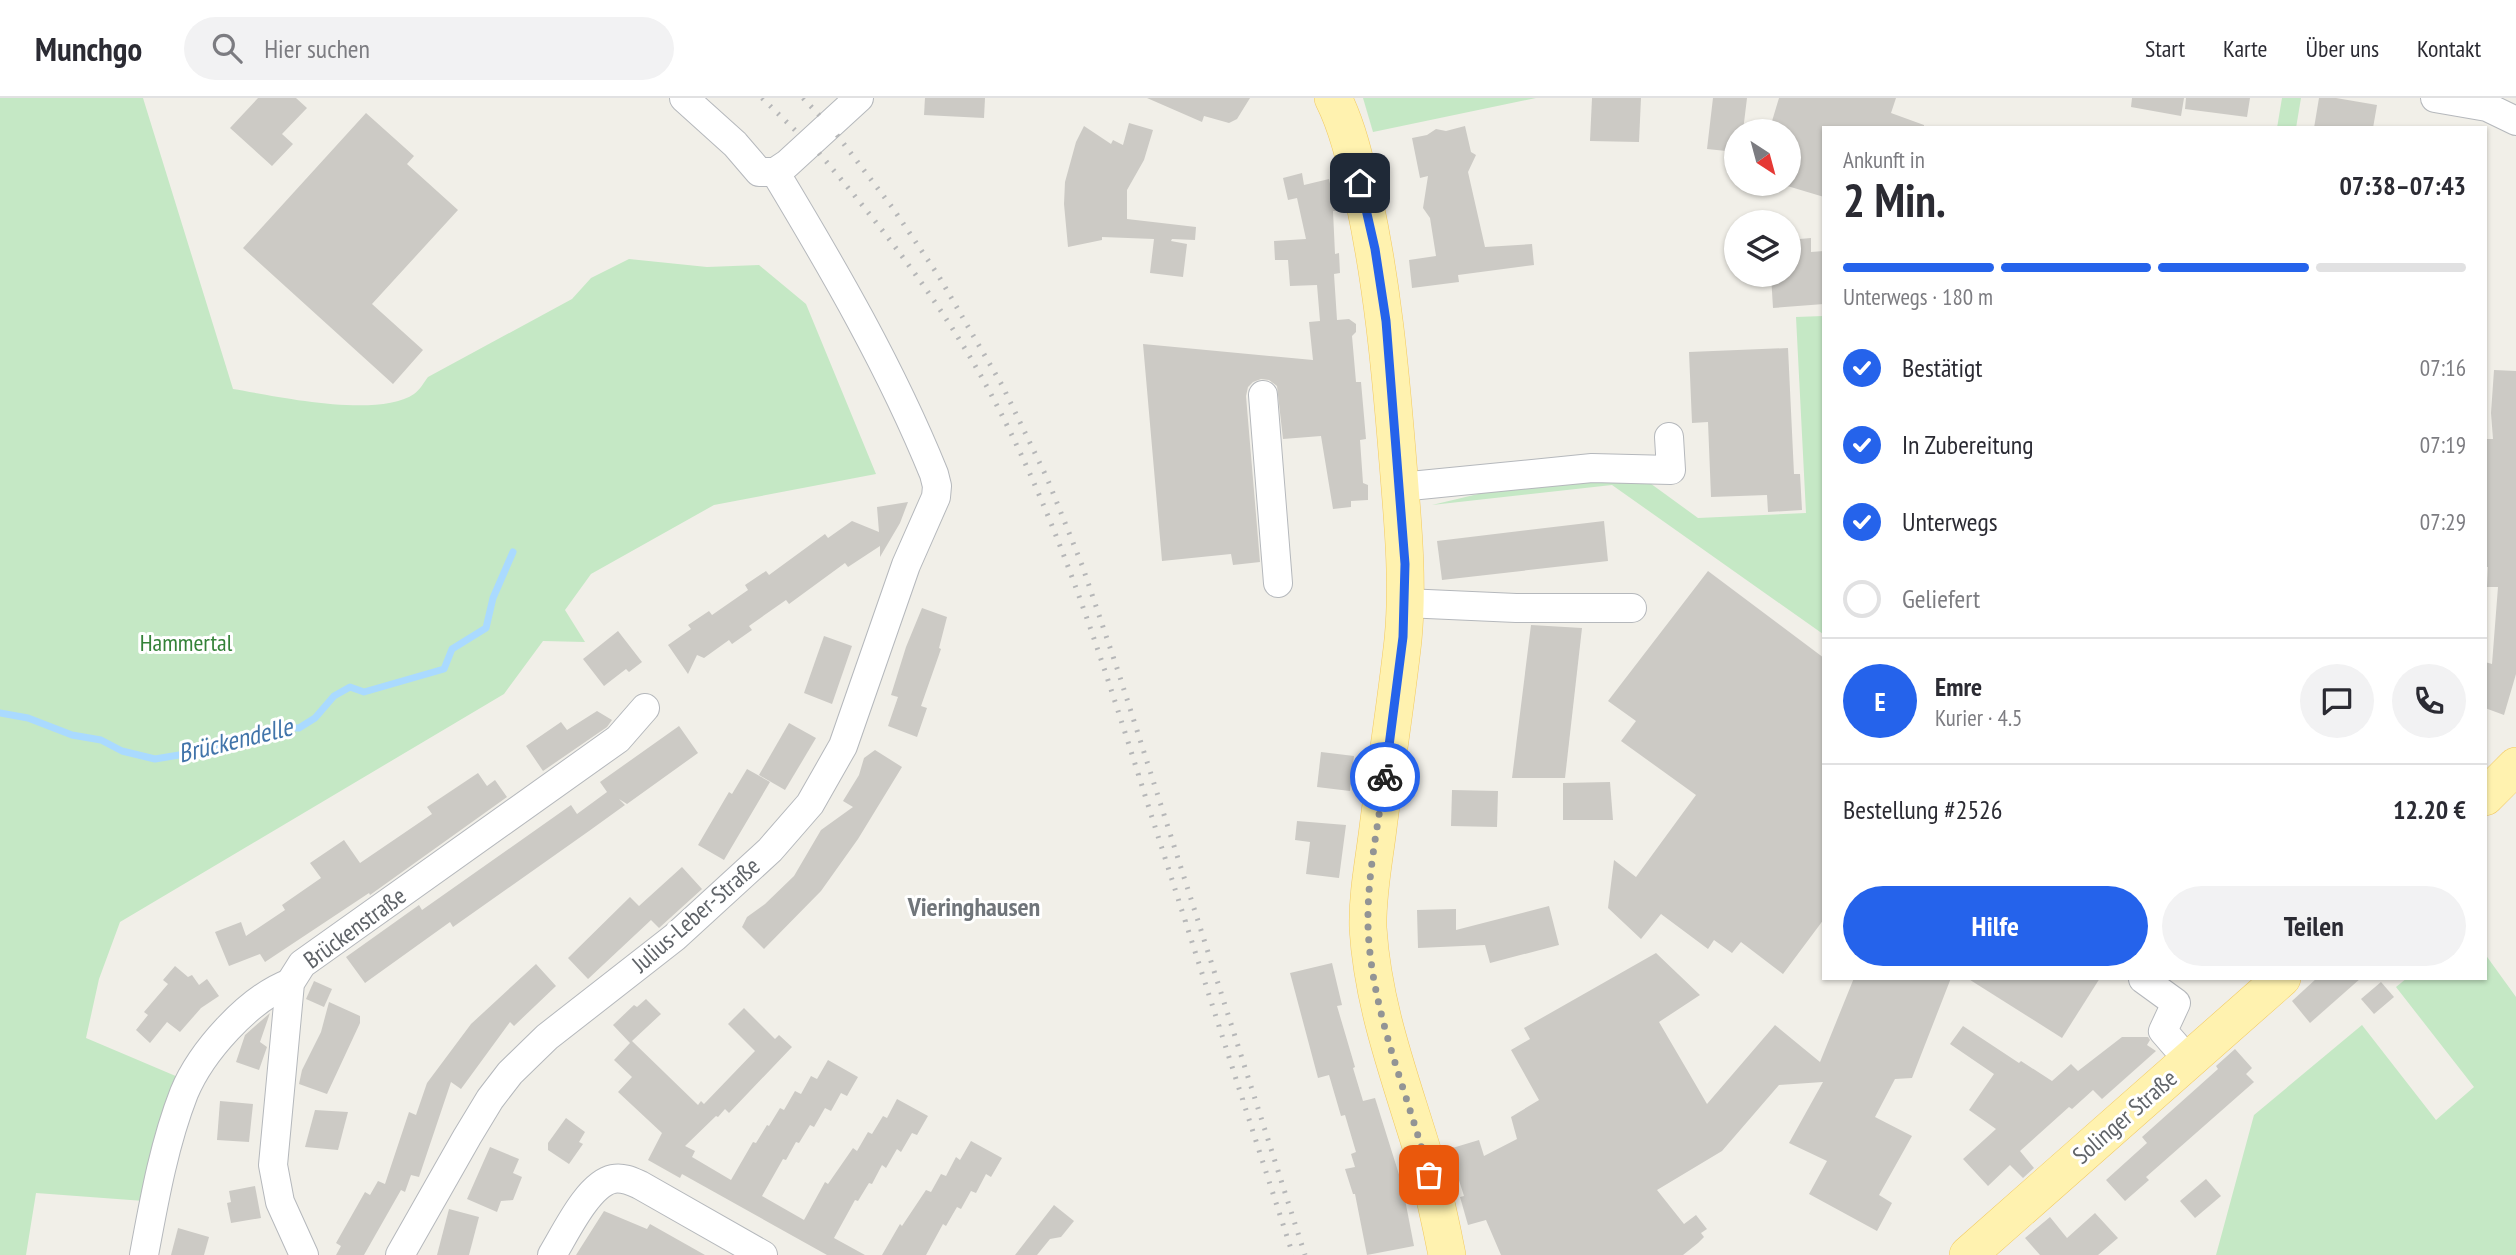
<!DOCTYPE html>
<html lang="de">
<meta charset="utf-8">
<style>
:root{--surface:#fff;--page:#f2f2f3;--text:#2b2b33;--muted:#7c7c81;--line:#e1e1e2;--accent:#2563eb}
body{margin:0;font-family:"PT Sans Narrow",sans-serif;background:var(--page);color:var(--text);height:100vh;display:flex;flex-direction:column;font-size:26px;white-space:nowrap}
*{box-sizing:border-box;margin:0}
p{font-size:23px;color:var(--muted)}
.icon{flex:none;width:38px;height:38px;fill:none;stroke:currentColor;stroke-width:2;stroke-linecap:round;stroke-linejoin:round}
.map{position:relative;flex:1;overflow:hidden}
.drawer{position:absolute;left:1822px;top:28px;width:665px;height:854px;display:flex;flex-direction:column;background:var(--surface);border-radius:0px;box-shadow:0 2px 5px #0004}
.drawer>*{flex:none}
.needle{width:46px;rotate:144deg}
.tools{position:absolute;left:1724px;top:21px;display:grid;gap:14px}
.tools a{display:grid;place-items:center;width:77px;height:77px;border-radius:50%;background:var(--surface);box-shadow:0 2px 5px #0004;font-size:35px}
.pin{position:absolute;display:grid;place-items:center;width:60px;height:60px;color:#fff;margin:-30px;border-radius:14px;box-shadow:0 4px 10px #0006}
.courier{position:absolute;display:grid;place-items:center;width:70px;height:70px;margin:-35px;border:5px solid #2563eb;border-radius:50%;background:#fff;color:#222;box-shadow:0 2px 9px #0007}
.summary em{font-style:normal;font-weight:700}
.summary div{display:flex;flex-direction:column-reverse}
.summary{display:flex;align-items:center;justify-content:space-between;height:119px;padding:0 21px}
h1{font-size:46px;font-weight:700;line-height:52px}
.bar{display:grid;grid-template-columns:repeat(4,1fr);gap:10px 7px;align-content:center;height:84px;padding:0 21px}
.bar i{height:9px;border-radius:5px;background:var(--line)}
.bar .selected{background:var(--accent)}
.bar p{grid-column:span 4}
.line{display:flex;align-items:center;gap:18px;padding:0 21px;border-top:2px solid var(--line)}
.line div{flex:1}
.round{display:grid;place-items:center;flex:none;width:74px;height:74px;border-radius:37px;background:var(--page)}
ol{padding:0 21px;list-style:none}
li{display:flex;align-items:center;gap:21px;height:77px}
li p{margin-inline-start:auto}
li .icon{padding:7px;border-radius:50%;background:var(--accent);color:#fff;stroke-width:4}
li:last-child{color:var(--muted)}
li i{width:38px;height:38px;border:4px solid var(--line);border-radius:50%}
.button{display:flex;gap:14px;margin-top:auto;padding:14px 21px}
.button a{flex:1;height:80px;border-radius:42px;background:var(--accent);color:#fff;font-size:28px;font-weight:700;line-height:80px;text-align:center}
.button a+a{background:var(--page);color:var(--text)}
header{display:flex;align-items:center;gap:42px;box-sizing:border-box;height:98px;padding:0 35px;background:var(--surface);border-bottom:2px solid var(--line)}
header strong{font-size:33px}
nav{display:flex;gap:38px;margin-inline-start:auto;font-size:24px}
.search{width:490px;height:63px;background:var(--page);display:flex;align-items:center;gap:18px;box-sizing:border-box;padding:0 24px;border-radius:38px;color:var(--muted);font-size:26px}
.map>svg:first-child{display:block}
.green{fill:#c5e8c5}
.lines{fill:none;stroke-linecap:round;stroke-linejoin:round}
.stream{stroke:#aadaff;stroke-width:7}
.building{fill:#cccac5}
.minor-casing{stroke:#b5b8bc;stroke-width:30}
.major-casing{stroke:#f2c960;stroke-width:38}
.minor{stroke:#fff;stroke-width:28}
.major{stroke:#fff2af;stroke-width:37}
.rail{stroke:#b6b7b8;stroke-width:5;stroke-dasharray:2 9;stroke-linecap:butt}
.done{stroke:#929495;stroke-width:7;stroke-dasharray:0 12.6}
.route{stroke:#2563eb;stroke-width:9}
.labels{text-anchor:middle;stroke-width:6;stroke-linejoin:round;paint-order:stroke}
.park-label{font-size:24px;fill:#348238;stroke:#fff}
.street-label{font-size:24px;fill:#5f6368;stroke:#fff}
.water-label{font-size:26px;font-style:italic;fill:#4174aa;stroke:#fff}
.neighbourhood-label{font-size:26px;font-weight:bold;fill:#70757a;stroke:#fff}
</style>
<header>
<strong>Munchgo</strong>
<div class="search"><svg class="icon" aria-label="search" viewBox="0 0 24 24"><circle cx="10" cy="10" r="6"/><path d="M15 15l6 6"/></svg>Hier suchen</div>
<nav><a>Start</a><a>Karte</a><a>Über uns</a><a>Kontakt</a></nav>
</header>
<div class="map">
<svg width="2516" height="1157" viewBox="0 0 2516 1157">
<rect width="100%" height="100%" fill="#f1efe8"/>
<g class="green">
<path d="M0 0H143L233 291C276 298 377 321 414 296 420 292 424 284 428 279L572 201 591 180 629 161 707 169 759 167 806 206 876 376 714 407 591 476 565 512 585 544 543 543 504 596 120 824 99 881 86 940 178 979 144 1103 36 1095 26 1157H0Z"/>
<polygon points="1363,0 1536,0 1373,34"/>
<polygon points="2282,0 2301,0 2296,30 2277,30"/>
<polygon points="1823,218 1823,536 1612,387 1432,407 1520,386 1643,380 1698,420 1806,415 1796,219"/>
<polygon points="2485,856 2516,899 2516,1157 2216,1157 2254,1017 2362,927 2436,1022 2474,989 2396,889 2407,880 2485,880"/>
</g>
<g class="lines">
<polyline class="stream" points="0,615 28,620 72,637 101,642 122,653 155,661 209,652 267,637 282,630 299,630 315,620 334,598 350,589 364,594 444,571 452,551 486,530 493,500 513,454"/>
</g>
<g class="building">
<polygon points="258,0 296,0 307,10 282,36 293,46 272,68 230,30"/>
<polygon points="925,0 985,0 984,20 924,17"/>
<polygon points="1147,0 1250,0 1237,21 1229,25 1204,18 1202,24"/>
<polygon points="1592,0 1641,0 1639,44 1590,43"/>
<polygon points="1713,0 1747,0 1743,33 1736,33 1736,54 1707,51"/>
<polygon points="1779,0 1896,0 1891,15 1924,27 1924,30 1824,30 1824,99 1784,87 1788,86 1788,33 1769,33"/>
<polygon points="2132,0 2184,0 2181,18 2131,9"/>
<polygon points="2186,0 2250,0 2247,19 2185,11"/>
<polygon points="2319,0 2336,0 2377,7 2373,30 2314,30"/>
<polygon points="366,15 414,58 407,66 458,112 372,206 423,252 393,286 243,150"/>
<polygon points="1129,25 1153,32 1144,62 1127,92 1127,121 1196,129 1195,142 1172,141 1171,143 1187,146 1183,179 1150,175 1154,141 1102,139 1102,142 1068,149 1064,106 1065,84 1076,44 1084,28 1111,46 1113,42 1123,47"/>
<polygon points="1465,28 1471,54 1476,57 1468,74 1485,149 1532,146 1534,167 1458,177 1459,184 1412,190 1409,162 1436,158 1430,120 1423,110 1428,78 1420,80 1412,40 1427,37 1436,31 1446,33"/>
<polygon points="1302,75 1304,87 1329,81 1336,113 1333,113 1335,156 1339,155 1340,175 1334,176 1337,222 1349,221 1356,226 1356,234 1352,238 1356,284 1361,284 1366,341 1360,342 1363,385 1368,387 1368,402 1351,403 1351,409 1333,411 1321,338 1283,341 1277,288 1269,282 1261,281 1253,284 1248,289 1246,298 1260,464 1233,467 1231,456 1162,463 1143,246 1313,262 1309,224 1320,223 1317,187 1290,188 1288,162 1275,162 1274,143 1306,141 1297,100 1288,102 1283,80"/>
<polygon points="1811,140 1811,154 1824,153 1824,206 1773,210 1771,177 1788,177 1788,142"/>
<polygon points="1788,250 1794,376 1800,376 1802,412 1768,414 1767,397 1711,399 1708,324 1692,325 1689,254"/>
<polygon points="2494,272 2516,273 2516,576 2504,617 2485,610 2485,564 2492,566 2498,489 2487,489 2488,469 2485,469 2485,355 2486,341 2493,341 2491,315"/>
<polygon points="908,404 900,425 880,459 880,448 848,469 845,465 789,506 786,502 749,528 752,532 732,546 729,542 704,560 697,557 688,576 668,547 691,531 688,527 709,513 712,517 748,492 745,487 766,473 769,477 825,436 828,440 852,423 879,434 877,409"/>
<polygon points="1604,423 1608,463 1442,482 1437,443"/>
<polygon points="1708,473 1824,560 1824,821 1783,876 1741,844 1732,855 1714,842 1708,851 1661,816 1641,841 1608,810 1614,762 1636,779 1696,697 1621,643 1636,623 1608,603"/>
<polygon points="922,510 947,519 939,550 941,551 921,608 927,610 917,639 888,628 898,599 891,597 906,549"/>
<polygon points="1531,527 1582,530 1565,680 1512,680"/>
<polygon points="618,533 642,564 629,574 626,571 604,588 583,561"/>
<polygon points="824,538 852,548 832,606 804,595"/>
<polygon points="597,613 612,622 607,629 543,673 526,648 561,624 567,632"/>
<polygon points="789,625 816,640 785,692 759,677"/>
<polygon points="679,628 698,655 627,706 619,701 625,707 589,733 453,829 450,824 365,885 346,859 419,807 422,812 571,707 577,716 607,694 600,684"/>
<polygon points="875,652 902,669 858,741 821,793 764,851 742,829 747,819 765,806 794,778 821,732 853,709 843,703 859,677 864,660"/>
<polygon points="1321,654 1354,658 1350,693 1317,689"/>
<polygon points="747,671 770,684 724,762 698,747 729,694 732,696"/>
<polygon points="478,675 487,688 495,682 507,699 370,797 369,795 265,864 260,856 229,868 215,834 241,824 246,838 285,812 282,807 321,780 310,765 344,742 360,765 432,716 427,709"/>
<polygon points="1610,684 1613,722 1563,722 1563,685"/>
<polygon points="1452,692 1498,693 1497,729 1451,728"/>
<polygon points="1297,723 1346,727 1339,780 1306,776 1310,744 1295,742"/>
<polygon points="682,769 702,791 659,830 651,822 588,881 568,860 630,799 639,808"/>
<polygon points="1549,808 1559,847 1490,865 1485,847 1418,850 1417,812 1456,811 1456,832"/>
<polygon points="1656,855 1700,897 1659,924 1707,1006 1775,927 1820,964 1854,880 1951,880 1912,980 1895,981 1875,1019 1912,1038 1879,1097 1892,1105 1877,1133 1809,1096 1827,1063 1789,1045 1823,984 1779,987 1722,1053 1657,1092 1684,1126 1696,1117 1707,1131 1701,1135 1704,1139 1698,1145 1683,1157 1501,1157 1486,1122 1468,1127 1460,1099 1464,1098 1449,1051 1479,1042 1484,1058 1517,1041 1511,1019 1539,1002 1511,952 1530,941 1524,930"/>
<polygon points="1332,865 1342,907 1337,908 1355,969 1353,970 1363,1003 1375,1000 1402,1086 1414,1148 1367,1157 1355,1096 1353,1096 1345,1071 1355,1069 1351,1056 1356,1054 1345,1017 1341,1018 1329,977 1318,980 1290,875"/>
<polygon points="536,866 556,888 514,928 510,924 461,991 451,984 419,1079 411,1077 405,1094 401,1092 364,1157 336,1157 341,1148 336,1145 365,1094 370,1097 378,1083 385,1086 409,1014 416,1017 427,985 471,926"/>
<polygon points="175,868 188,879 192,877 199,887 207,881 219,898 201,910 180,934 167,924 150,945 136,932 148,917 144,914 168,886 163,882"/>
<polygon points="1967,880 2100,880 2062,940"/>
<polygon points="2317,880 2361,880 2310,925 2292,903"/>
<polygon points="314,883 332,891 324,909 306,901"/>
<polygon points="2381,884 2394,899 2374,916 2361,901"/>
<polygon points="646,901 661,916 632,943 698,1007 701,1003 704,1006 755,953 728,926 744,910 775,941 779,937 792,949 729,1015 725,1011 718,1019 716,1018 685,1048 695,1053 692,1059 731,1082 753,1044 756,1045 767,1027 769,1028 780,1010 784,1012 795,993 801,996 811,978 817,981 828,962 858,979 847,998 841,995 831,1013 825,1010 814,1029 810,1027 799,1045 796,1044 786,1062 783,1061 762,1098 804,1122 825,1084 828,1086 853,1050 857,1053 868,1034 872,1036 883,1018 887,1020 897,1001 928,1018 917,1037 912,1035 901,1054 897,1051 886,1070 882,1067 872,1086 869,1085 858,1103 855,1102 834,1140 865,1157 827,1157 682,1076 680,1080 648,1062 662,1035 618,994 632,979 614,962 630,945 613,927 634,907 637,909"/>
<polygon points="329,904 360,918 360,925 327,996 299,986 302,972 321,934"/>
<polygon points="270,915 260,944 267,949 259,972 236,964 245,937"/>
<polygon points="1963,928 2019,965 2021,963 2052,983 2071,966 2078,973 2122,939 2148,939 2150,942 2147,947 2156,953 2102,1001 2093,992 2072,1011 2069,1009 2020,1053 2034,1070 2023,1080 2010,1067 1988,1088 1963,1061 1996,1031 1969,1012 1994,976 1950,946"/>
<polygon points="2235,951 2252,970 2246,976 2254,984 2146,1079 2149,1082 2125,1103 2106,1082 2147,1045 2142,1039 2218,971 2216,968"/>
<polygon points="220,1003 253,1006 249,1044 217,1042"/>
<polygon points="315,1012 348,1014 338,1052 305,1049"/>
<polygon points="566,1020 585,1034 579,1044 583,1046 569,1066 548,1052 548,1045"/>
<polygon points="971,1043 1002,1060 991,1079 986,1076 976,1095 971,1093 961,1111 957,1109 946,1128 943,1126 926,1157 882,1157 900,1126 902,1128 926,1092 931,1094 941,1076 946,1078 956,1059 960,1062"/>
<polygon points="490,1049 519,1061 513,1075 522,1079 513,1102 501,1103 497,1114 467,1101"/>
<polygon points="2206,1081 2221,1098 2195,1120 2180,1103"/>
<polygon points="255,1088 261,1120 231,1125 227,1105 231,1104 229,1093"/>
<polygon points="1054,1107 1074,1123 1061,1139 1050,1141 1037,1157 1015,1157"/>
<polygon points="449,1111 479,1119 469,1157 437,1157"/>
<polygon points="604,1113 647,1131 650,1126 705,1157 576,1157"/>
<polygon points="2095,1115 2118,1140 2098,1157 2040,1157 2025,1140 2050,1119 2067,1140"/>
<polygon points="178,1130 209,1139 204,1157 171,1157"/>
</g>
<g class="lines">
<g class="minor-casing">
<g id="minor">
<polyline points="684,0 735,46 759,74 775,74 787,66 859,0"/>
<polyline points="2435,0 2487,9 2516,23"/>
<polyline points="1263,297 1278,485"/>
<polyline points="1400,389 1592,370 1671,372 1669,339"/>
<polyline points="1405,505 1516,510 1632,510"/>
<polyline points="2143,881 2176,905 2163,933 2189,963"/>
<path d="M144 1157C154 1103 164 1046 184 995 201 954 248 901 290 885"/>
<polyline points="304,1157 280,1104 273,1067 290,885 302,866 618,641 645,610"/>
<path d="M400 1157 467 1039 490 1001 510 975 547 939 675 839 770 752 810 706 843 648 906 467 936 399 937 388 934 376C891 270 834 172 775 74"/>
<path d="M552 1157C565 1136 588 1086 613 1081 623 1079 631 1083 640 1087L763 1157"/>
</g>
</g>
<g class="major-casing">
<g id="major">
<path d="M1333 0C1349 32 1356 67 1364 102 1382 185 1390 268 1397 353 1402 416 1409 480 1403 542 1396 605 1386 667 1378 730 1374 763 1367 797 1368 830 1373 912 1403 987 1426 1065 1434 1095 1441 1126 1447 1157"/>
<polyline points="2485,699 2516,668"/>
<polyline points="1968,1157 2282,880"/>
</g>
</g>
<use href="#minor" class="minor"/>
<use href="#major" class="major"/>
<g class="rail">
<polyline points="762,0 799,36"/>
<polyline points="803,0 821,19"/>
<polyline points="837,37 892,109 938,177 1002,287 1047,380 1082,467 1118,573 1305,1157"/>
<path d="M819 55C881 128 940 203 986 287 1063 428 1108 582 1157 735 1202 875 1247 1016 1293 1157"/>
</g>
</g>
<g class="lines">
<path class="done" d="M1385 679C1378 727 1367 778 1368 828 1371 915 1408 994 1429 1077"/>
<polyline class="route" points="1360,85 1375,151 1386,223 1405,466 1403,539 1385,679"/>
</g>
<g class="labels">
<g class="park-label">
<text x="186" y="553">Hammertal</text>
</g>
<g class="street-label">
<text transform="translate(696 817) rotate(-41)" y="8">Julius-Leber-Straße</text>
<text transform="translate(355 830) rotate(-36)" y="8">Brückenstraße</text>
<text transform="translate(2125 1019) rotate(-41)" y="8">Solinger Straße</text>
</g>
<g class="water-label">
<text transform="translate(235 642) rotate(-14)" y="9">Brückendelle</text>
</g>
<g class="neighbourhood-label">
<text x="974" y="818">Vieringhausen</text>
</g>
</g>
</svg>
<div class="tools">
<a><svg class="needle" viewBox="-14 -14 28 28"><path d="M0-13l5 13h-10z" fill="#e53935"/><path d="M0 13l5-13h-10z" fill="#7c7c81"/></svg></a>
<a><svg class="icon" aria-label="layers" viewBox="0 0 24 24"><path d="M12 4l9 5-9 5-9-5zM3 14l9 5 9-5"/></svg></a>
</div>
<div class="pin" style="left:1429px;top:1077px;background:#ea580c"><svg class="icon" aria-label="bag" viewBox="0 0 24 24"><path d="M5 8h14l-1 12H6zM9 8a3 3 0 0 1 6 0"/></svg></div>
<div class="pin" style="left:1360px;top:85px;background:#1f2937"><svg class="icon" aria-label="home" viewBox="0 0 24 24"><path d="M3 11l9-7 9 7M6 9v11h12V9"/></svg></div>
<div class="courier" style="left:1385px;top:679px"><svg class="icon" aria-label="bike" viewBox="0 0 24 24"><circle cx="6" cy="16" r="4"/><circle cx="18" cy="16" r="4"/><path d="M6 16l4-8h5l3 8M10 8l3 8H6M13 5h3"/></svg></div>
<section class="drawer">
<div class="summary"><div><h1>2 Min.</h1><p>Ankunft in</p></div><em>07:38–07:43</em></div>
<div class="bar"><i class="selected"></i><i class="selected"></i><i class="selected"></i><i></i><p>Unterwegs · 180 m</p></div>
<ol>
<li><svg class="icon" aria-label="check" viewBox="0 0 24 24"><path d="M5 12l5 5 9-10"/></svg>Bestätigt<p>07:16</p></li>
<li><svg class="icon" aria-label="check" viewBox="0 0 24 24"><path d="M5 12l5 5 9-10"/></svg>In Zubereitung<p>07:19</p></li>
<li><svg class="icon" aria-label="check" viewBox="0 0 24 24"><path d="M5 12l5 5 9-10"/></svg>Unterwegs<p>07:29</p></li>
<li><i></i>Geliefert</li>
</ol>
<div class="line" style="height:126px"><b class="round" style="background:var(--accent);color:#fff">E</b><div><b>Emre</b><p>Kurier · 4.5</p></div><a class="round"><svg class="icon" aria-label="chat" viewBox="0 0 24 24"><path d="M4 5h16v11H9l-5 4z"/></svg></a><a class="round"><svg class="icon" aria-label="phone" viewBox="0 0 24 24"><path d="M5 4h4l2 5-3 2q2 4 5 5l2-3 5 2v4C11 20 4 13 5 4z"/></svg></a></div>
<div class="line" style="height:91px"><div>Bestellung #2526</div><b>12.20 €</b></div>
<div class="button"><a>Hilfe</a><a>Teilen</a></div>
</section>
</div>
